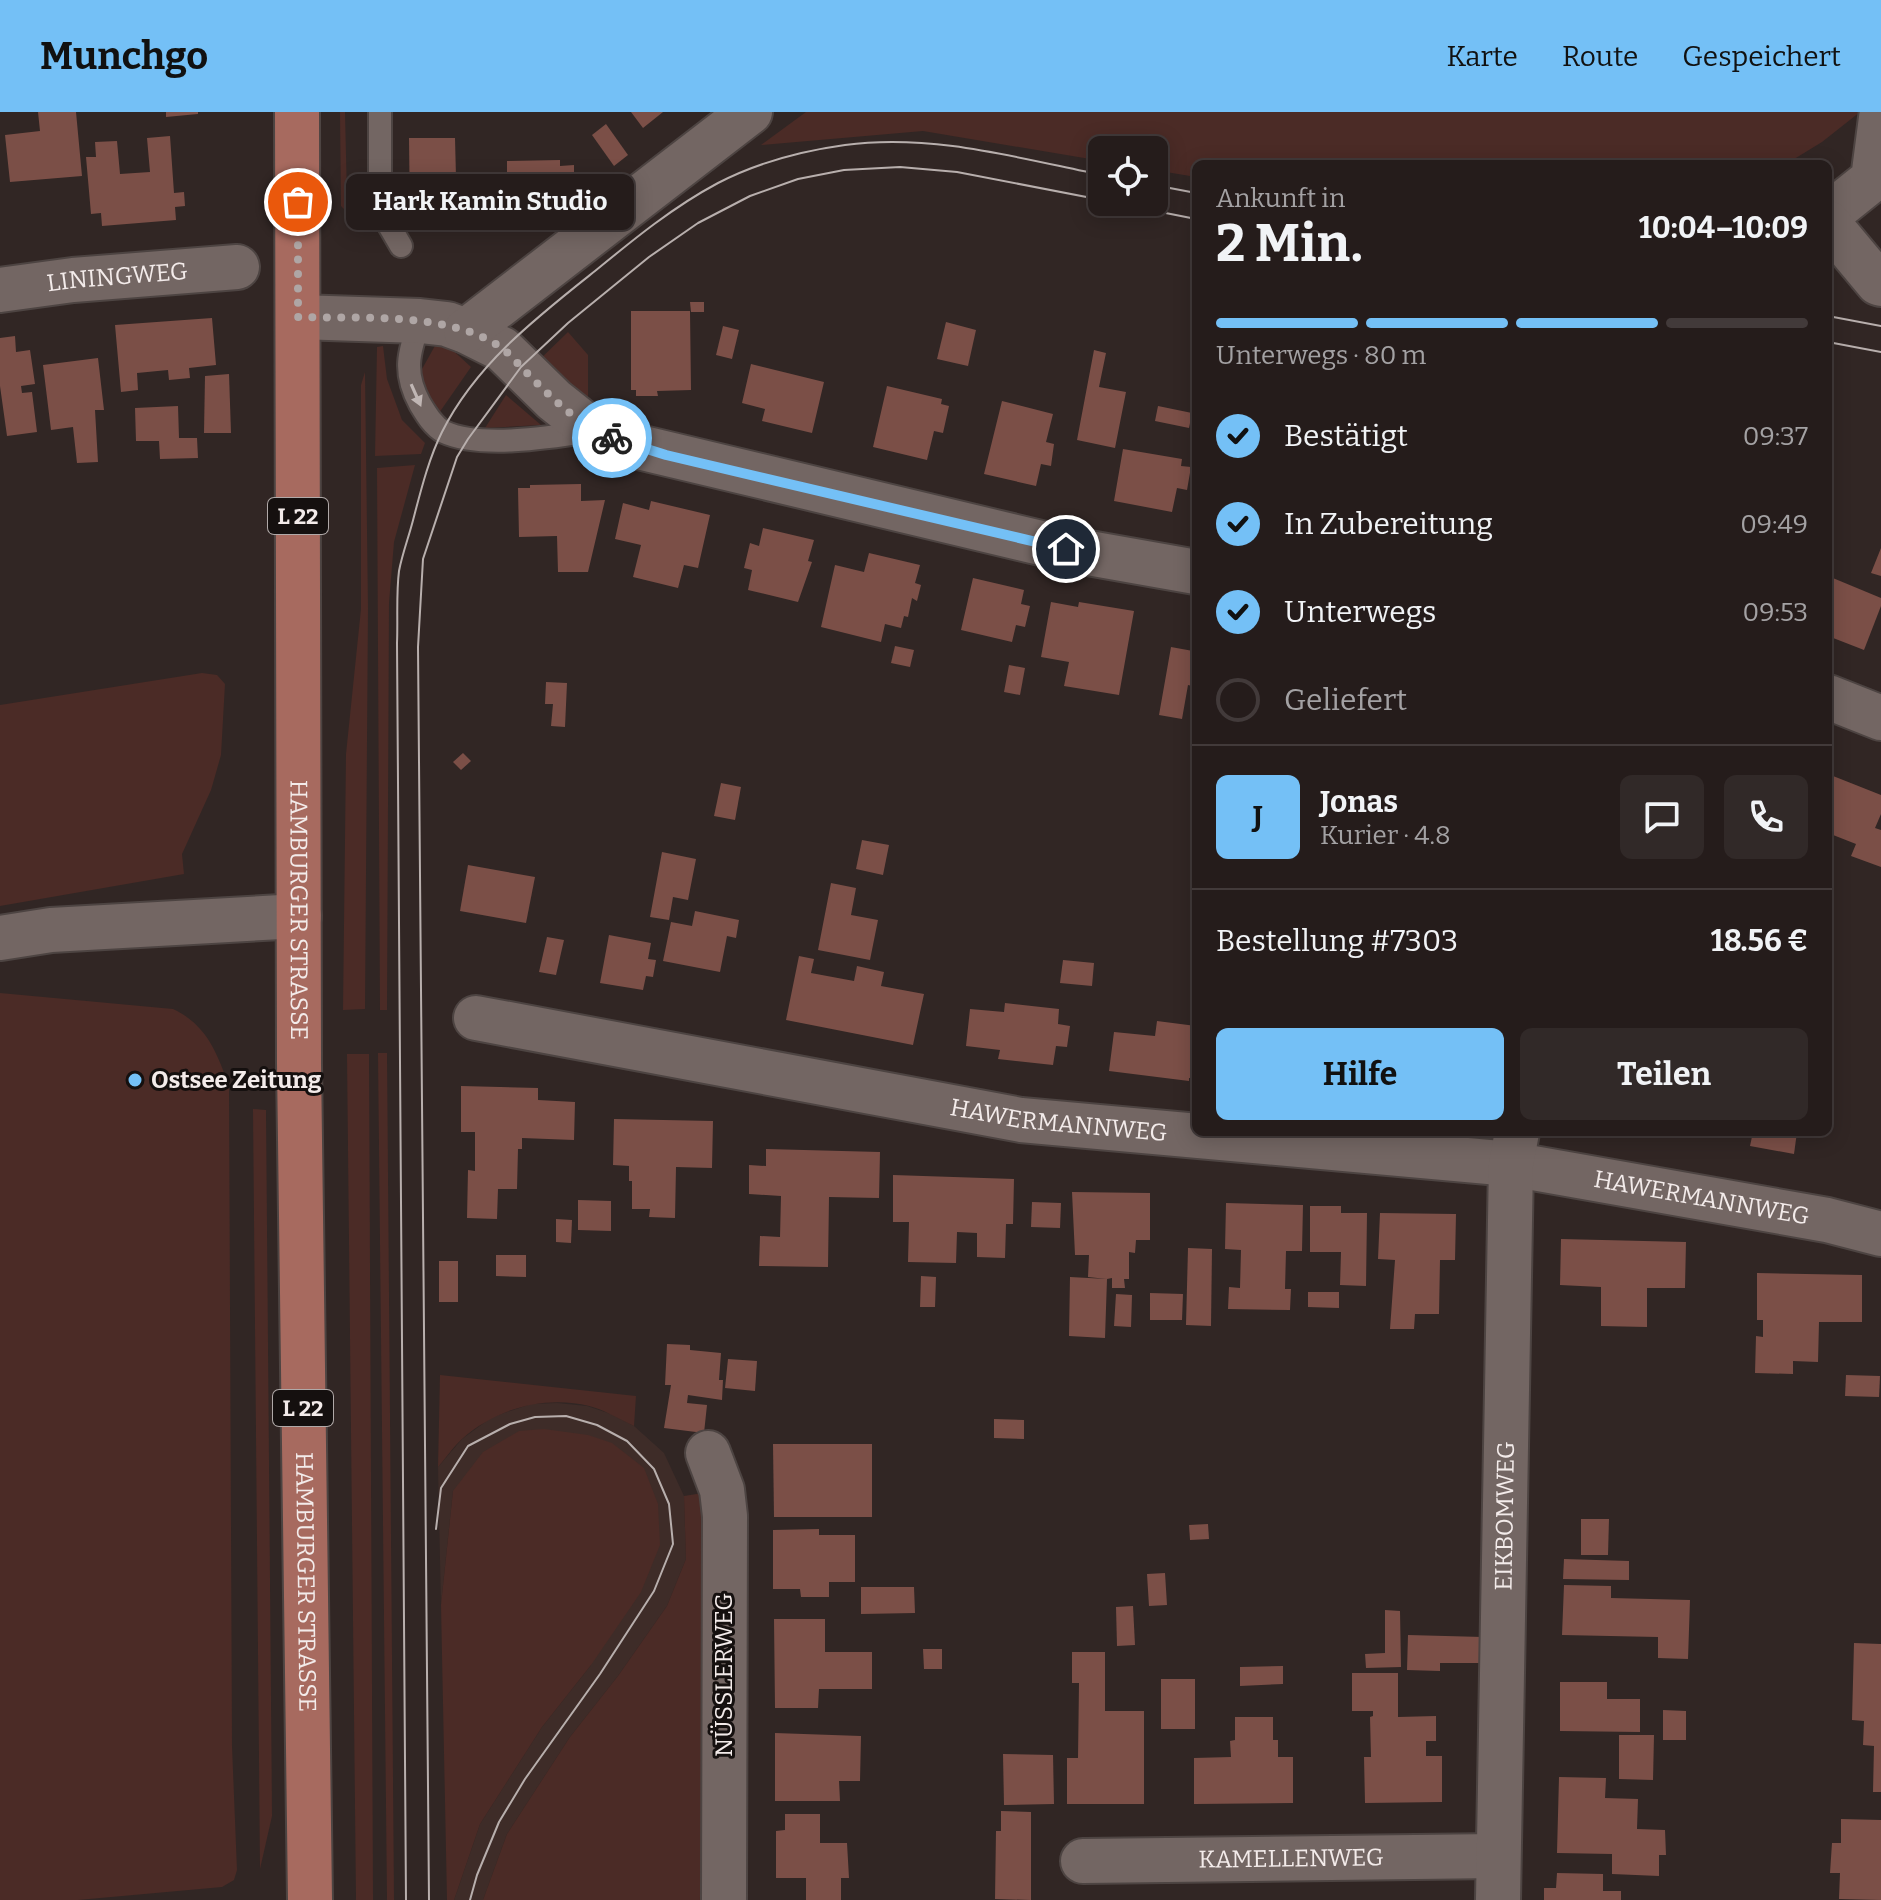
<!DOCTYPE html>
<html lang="de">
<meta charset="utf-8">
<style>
:root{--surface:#251c1b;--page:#312928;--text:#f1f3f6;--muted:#a3a1a3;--line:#423a3a;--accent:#74c0f6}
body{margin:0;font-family:Bitter,serif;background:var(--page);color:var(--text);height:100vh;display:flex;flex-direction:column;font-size:30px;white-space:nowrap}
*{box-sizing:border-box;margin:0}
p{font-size:26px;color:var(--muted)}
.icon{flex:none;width:44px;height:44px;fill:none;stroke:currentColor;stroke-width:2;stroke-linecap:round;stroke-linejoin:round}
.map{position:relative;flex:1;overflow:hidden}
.details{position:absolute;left:1192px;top:48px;width:640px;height:976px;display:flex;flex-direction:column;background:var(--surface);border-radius:12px;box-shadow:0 4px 20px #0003,0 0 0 2px var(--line)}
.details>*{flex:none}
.tools{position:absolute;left:1088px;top:24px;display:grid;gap:16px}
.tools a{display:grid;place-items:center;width:80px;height:80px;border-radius:12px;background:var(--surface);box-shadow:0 4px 20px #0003,0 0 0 2px var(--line);font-size:40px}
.pin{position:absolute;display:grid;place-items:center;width:68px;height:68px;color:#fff;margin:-34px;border:4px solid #fff;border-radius:50%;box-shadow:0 2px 8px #0007}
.courier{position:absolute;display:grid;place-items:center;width:80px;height:80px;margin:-40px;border:6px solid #74c0f6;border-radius:50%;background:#fff;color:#222;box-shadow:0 2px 10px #0007}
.bubble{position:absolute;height:56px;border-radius:12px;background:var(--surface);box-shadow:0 4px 20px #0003,0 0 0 2px var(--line);font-size:26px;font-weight:700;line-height:56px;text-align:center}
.headline em{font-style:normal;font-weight:700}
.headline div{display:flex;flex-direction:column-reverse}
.headline{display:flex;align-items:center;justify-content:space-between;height:136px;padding:0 24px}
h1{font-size:52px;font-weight:700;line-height:60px}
.bar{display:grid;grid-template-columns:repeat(4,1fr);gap:12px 8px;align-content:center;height:96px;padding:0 24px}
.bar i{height:10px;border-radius:6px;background:var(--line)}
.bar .selected{background:var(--accent)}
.bar p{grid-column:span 4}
.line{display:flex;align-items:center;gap:20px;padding:0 24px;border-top:2px solid var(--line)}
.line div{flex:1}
.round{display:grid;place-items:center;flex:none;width:84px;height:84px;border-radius:12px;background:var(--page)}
ol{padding:0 24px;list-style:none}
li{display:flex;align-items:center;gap:24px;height:88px}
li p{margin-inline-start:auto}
li .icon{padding:8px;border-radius:50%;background:var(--accent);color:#111;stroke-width:4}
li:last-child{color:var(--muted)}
li i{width:44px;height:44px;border:4px solid var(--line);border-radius:50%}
.primary-button{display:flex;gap:16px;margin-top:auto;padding:16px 24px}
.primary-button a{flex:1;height:92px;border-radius:12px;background:var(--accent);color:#111;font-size:32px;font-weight:700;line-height:92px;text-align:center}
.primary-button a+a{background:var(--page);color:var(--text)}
header{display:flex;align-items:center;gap:48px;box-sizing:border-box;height:112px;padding:0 40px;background:var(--accent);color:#111}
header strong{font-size:38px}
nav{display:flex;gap:44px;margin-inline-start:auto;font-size:28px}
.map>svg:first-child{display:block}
.built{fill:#3e2c28}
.green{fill:#4b2b26}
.building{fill:#7b4f47}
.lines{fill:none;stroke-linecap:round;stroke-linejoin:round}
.service-casing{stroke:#4d4442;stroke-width:26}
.minor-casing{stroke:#4d4442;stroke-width:48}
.tertiary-casing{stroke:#4d4442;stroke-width:48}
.primary-casing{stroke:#4d4442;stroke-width:48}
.service{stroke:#736663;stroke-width:22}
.minor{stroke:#736663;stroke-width:44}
.tertiary{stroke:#736663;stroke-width:44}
.primary{stroke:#a76a5f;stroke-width:44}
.tram{stroke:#b8afad;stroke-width:2}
.oneway{fill:#c0b6b4}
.done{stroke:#afa6a5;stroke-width:8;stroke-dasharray:0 14.4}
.route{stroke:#74c0f6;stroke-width:10}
.poi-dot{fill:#74c0f6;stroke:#15100f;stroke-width:3}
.labels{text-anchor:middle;stroke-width:6;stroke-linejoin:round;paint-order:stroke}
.shield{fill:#15100f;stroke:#b0a9a8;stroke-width:2}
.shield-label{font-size:22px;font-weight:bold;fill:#f3ebea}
.street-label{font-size:24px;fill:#f3ebea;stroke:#15100f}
.poi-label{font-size:24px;font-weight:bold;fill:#f3ebea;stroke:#15100f;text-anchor:start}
</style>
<header>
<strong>Munchgo</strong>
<nav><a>Karte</a><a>Route</a><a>Gespeichert</a></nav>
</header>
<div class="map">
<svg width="1881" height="1788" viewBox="0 0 1881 1788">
<rect width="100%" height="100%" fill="#312624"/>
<polygon class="built" points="557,1291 587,1294 611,1302 634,1314 664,1341 684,1384 686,1447 667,1494 618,1564 570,1625 507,1722 483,1788 454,1788 480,1712 542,1615 591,1553 453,1379 441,1493 438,1355 462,1327 492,1305 531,1292"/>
<g class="green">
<polygon points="340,0 345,0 347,86 350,103 341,94"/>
<polygon points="806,0 1860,0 1822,30 1786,52 1196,52 1196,65 1154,58 1154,38 1102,38 1102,49 923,19 761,33"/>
<polygon points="568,220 588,243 588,302 534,253"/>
<polygon points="436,232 446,232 471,255 439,301 417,266"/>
<polygon points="383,234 387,267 402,308 425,331 421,342 375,344 377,235"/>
<polygon points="365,260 368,496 365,897 343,898 346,642 361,497 361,273"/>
<polygon points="506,283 541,313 485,316"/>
<polygon points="415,353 394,430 389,491 387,898 380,898 377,356"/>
<polygon points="202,561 217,563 225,572 221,643 211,678 182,742 184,762 0,794 0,593"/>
<path d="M0 881 173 897C207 913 217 941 229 974L232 1634 237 1758 234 1768 222 1775 78 1788H0Z"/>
<polygon points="378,941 387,941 394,1788 387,1788"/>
<polygon points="347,942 369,942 373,1788 356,1788"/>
<polygon points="253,997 266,998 272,1704 260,1757"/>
<path d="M440 1263 636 1284 634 1314C619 1307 605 1298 589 1294 545 1283 495 1297 462 1327 453 1335 446 1346 438 1355Z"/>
<polygon points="544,1317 588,1323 612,1331 644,1356 658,1392 660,1433 641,1480 591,1553 542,1615 480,1712 454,1788 447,1788 441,1493 453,1379 483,1340 519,1319"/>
<polygon points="722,1378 724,1788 483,1788 507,1722 570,1625 618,1564 667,1494 686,1447 684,1384"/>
</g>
<g class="building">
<polygon points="38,0 76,0 82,64 10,70 5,23 40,19"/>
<polygon points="166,0 198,0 198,2 166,5"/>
<polygon points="631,0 663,0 643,16"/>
<polygon points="606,12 628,43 614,54 592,23"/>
<polygon points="170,24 174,81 184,80 185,94 175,95 176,108 102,114 101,101 91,102 86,45 96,45 95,30 117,29 120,62 150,60 147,26"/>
<polygon points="409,26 455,26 457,105 410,105"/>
<polygon points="560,48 560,54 574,53 574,87 567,87 567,96 559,96 560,103 507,104 507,49"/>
<polygon points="690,190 704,190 704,200 691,200"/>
<polygon points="631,199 690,199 691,278 657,279 658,284 636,284 636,278 631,278"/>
<polygon points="212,206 216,253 189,256 190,266 169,268 168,258 137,261 138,278 121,280 115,213"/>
<polygon points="946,210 976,218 968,254 937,247"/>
<polygon points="723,214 739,218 732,247 716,243"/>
<polygon points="15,224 16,240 30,238 35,272 21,274 22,281 32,280 37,320 7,324 0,274 0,226"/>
<polygon points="1094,238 1106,241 1099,275 1126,280 1115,336 1077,328"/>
<polygon points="98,246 104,298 95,298 98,350 77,351 73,315 51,318 43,253"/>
<polygon points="751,252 824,270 812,321 762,309 765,297 742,291"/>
<polygon points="229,262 231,321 204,321 205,264"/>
<polygon points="887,274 942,287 941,292 949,294 943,321 934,319 927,348 873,335"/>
<polygon points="1002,289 1053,302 1046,330 1054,332 1051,354 1041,352 1036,374 984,362"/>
<polygon points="178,294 179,326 197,326 198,346 160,347 159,329 136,329 135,296"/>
<polygon points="1158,294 1192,301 1189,316 1155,309"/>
<polygon points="1123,337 1182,347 1181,354 1191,355 1187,378 1177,376 1172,400 1114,389"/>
<polygon points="581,372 581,389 605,388 588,460 558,460 557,424 519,425 518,376 530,376 530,373"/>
<polygon points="651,389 710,403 698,456 684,453 678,476 633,465 641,433 615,427 623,391 649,398"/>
<polygon points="763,416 814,428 808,449 812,450 798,490 748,478 752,458 744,456 750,431 759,434"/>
<polygon points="1881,436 1881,464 1871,461"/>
<polygon points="869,441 920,453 915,471 921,473 917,489 912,486 908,505 904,504 901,516 885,512 881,530 821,515 835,453 864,460"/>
<polygon points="1828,464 1881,486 1881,494 1864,538 1828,524"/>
<polygon points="973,466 1024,478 1021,492 1030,494 1025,515 1016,513 1012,530 961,518"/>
<polygon points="1051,490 1078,495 1079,490 1134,499 1119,583 1064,574 1069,550 1041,545"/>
<polygon points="1195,533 1196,575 1188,573 1182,607 1159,603 1171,535 1193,539"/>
<polygon points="895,534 914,538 910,555 891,551"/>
<polygon points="1009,553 1025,556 1020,583 1004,580"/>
<polygon points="546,570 567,571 565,615 551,614 553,592 545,592"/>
<polygon points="463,641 471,649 461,658 453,650"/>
<polygon points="1828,662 1881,683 1881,702 1875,716 1881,718 1881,755 1851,744 1856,732 1828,721"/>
<polygon points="721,671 741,675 735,708 714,704"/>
<polygon points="862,728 889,733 883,763 856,757"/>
<polygon points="662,740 696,747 688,788 673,785 669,808 650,805"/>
<polygon points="468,753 535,765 526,811 460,799"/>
<polygon points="831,771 856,776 851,803 878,808 870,848 818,838"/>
<polygon points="695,799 739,808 736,826 727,824 720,860 663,849 671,810 692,814"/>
<polygon points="609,823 651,831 648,847 656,848 653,865 646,864 643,878 600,871"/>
<polygon points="547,825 564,828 556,863 539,860"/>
<polygon points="799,844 814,847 811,861 854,869 857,854 884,860 881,874 924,882 913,933 786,908"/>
<polygon points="1063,848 1094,851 1092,874 1060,871"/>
<polygon points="1005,891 1059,897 1058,912 1070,914 1067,935 1056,934 1053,953 998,947 1000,938 966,934 970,897 1004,900"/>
<polygon points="1157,909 1196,914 1196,966 1189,966 1189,969 1109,959 1114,920 1155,924"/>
<polygon points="461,974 538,976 538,988 575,990 574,1028 522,1026 522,1037 518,1037 517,1077 498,1077 497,1107 467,1106 468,1058 475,1059 475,1020 461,1020"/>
<polygon points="614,1007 713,1009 712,1056 676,1055 675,1106 649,1105 650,1097 632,1097 632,1069 629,1069 629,1054 613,1053"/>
<polygon points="1753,1020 1797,1020 1794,1042 1750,1034"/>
<polygon points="766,1037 880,1040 879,1086 829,1085 828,1155 759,1154 760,1124 780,1125 781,1084 749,1082 749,1053 766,1054"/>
<polygon points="893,1063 1014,1067 1013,1112 1006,1112 1005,1146 977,1145 977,1121 957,1120 956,1151 908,1150 909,1110 893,1110"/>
<polygon points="1072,1080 1150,1081 1150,1128 1136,1128 1135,1141 1129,1140 1129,1167 1124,1167 1125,1176 1112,1176 1112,1166 1107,1167 1105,1226 1069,1224 1070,1165 1107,1167 1088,1165 1089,1143 1075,1143"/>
<polygon points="578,1088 611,1089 611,1119 578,1118"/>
<polygon points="1032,1090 1061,1091 1060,1116 1031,1115"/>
<polygon points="1226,1091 1303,1093 1302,1139 1286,1139 1285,1177 1291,1177 1290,1198 1228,1197 1229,1175 1240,1176 1241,1138 1225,1137"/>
<polygon points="1310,1094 1341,1094 1341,1101 1367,1101 1366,1174 1340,1173 1341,1140 1310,1140"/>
<polygon points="1380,1101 1456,1102 1455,1148 1440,1148 1439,1202 1415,1202 1414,1217 1390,1217 1395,1148 1378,1147"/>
<polygon points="556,1107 572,1108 571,1131 556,1130"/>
<polygon points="1561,1127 1686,1130 1685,1176 1647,1176 1647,1215 1601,1214 1601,1175 1560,1173"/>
<polygon points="1188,1136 1212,1137 1211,1214 1186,1213"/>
<polygon points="496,1143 526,1143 526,1165 496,1164"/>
<rect x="439" y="1149" width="19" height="41"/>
<polygon points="1757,1161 1862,1163 1862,1210 1819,1210 1818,1250 1793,1249 1793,1262 1755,1261 1756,1224 1763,1225 1763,1208 1757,1208"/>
<polygon points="921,1164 936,1165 935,1195 920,1195"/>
<polygon points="1308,1180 1339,1180 1339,1196 1308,1195"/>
<polygon points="1150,1181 1183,1182 1182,1208 1150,1208"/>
<polygon points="1116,1182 1132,1183 1131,1215 1114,1214"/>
<polygon points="667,1232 690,1233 690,1238 721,1241 719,1268 723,1268 722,1288 688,1283 687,1291 707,1293 704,1321 664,1316 671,1273 665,1273"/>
<polygon points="728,1247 757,1249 755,1279 725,1276"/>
<polygon points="1846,1263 1880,1264 1879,1285 1845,1284"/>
<polygon points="994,1307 1024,1308 1024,1327 994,1326"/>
<polygon points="773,1332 872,1332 872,1405 774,1405"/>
<polygon points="1581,1407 1609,1407 1608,1443 1581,1443"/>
<polygon points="1208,1412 1209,1427 1190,1428 1189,1413"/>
<polygon points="819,1417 819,1423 855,1423 855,1470 829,1470 829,1485 801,1485 800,1477 773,1477 773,1418"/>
<polygon points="1564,1447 1629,1449 1629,1468 1563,1467"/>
<polygon points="1165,1461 1167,1493 1149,1494 1147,1462"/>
<polygon points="1564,1473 1611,1474 1611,1486 1690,1488 1688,1547 1658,1546 1658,1525 1562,1523"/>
<polygon points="861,1475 914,1475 915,1501 861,1502"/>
<polygon points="1133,1494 1135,1533 1117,1534 1116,1495"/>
<polygon points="1385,1498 1400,1499 1401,1555 1366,1556 1365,1542 1385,1541"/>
<polygon points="774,1507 825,1507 825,1540 872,1540 872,1577 819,1577 818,1596 775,1596"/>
<polygon points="1408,1523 1483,1525 1483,1551 1440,1551 1440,1559 1407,1558"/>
<polygon points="1854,1531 1881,1532 1881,1680 1873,1680 1874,1634 1863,1633 1864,1609 1852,1608"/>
<polygon points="923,1537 942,1537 942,1557 924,1557"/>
<polygon points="1072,1540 1105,1540 1105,1599 1144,1599 1144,1692 1067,1692 1067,1646 1078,1646 1079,1571 1072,1571"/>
<polygon points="1283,1554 1283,1572 1240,1574 1240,1555"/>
<polygon points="1352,1561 1398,1561 1398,1605 1436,1604 1436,1629 1426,1629 1426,1644 1442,1644 1442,1690 1365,1691 1364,1645 1371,1645 1370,1605 1373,1604 1373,1599 1352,1599"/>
<rect x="1161" y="1567" width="34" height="50"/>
<polygon points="1560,1570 1607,1570 1607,1587 1640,1587 1640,1620 1560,1619"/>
<polygon points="1663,1598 1686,1599 1686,1628 1663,1628"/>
<polygon points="1235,1605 1273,1605 1273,1628 1278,1628 1278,1645 1293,1645 1293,1691 1194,1692 1194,1646 1231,1645 1230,1629 1235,1628"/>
<polygon points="775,1621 861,1624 860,1669 839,1669 840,1689 775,1689"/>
<polygon points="1619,1623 1654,1623 1653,1668 1619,1667"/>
<polygon points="1003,1642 1053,1643 1054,1692 1004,1693"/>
<polygon points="1559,1665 1606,1666 1605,1686 1638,1687 1637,1717 1665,1718 1666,1743 1659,1743 1659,1764 1612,1762 1612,1742 1557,1741"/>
<polygon points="1001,1699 1031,1700 1031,1788 995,1787 996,1719 1001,1719"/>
<polygon points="785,1702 820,1702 820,1731 847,1731 849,1766 841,1766 841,1788 806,1788 806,1766 776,1766 776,1719 785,1718"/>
<polygon points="1841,1707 1881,1708 1881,1788 1839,1787 1840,1761 1830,1761 1832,1731 1841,1731"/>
<polygon points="1557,1761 1603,1762 1603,1779 1621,1779 1621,1788 1544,1788 1544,1776 1556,1776"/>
</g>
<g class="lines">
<g class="service-casing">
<g id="service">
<polyline points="380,0 380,98 401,134"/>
<path d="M420 209C408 241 403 261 420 292 426 302 433 314 444 320 481 337 553 325 592 319"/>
</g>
</g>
<g class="minor-casing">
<g id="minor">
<polyline points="1828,103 1873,67 1881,6"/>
<polyline points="1828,111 1878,171 1881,172"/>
<path id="s1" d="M0 178 73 168 237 155"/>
<polyline points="298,205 420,209 447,212 466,219 502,237 554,288 593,319 626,332 1066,437 1196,460"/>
<polyline points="466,219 750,0"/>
<polyline points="1828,585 1881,606"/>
<path id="s2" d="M476 906 1021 1008 1511 1052 1827 1108 1881 1122"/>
<polyline points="708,1341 722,1378 725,1404 724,1788"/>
<path id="s3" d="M1083 1749 1498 1744"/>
<path id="s4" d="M1498 1788 1511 1052 1517 1020"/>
</g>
</g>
<g class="tertiary-casing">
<polyline id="tertiary" points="0,826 51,818 299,804"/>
</g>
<g class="primary-casing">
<g id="primary">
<path id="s5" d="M297 0 299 952 310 1788"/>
</g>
</g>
<use href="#service" class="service"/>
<use href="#minor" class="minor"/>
<use href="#tertiary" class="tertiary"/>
<use href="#primary" class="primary"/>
<g class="tram">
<polyline points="1154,73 1196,81"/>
<polyline points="1110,90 1196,107"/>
<polyline points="1828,204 1881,214"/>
<polyline points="1828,230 1881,240"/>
<polyline points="436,1417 441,1376 468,1334 510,1312 535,1305 566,1304 597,1313 627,1329 654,1357 669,1392 673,1432 654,1479 600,1562 525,1667 499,1710 477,1763 470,1788"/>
<path d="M406 1788 397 531C398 508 396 482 399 459 402 443 408 427 412 412 420 382 428 348 442 320 476 252 537 205 595 159 634 127 673 95 718 71 757 51 801 39 845 33 931 21 1018 46 1102 63"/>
<polyline points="429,1788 418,535 423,447 457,345 468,327 521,255 568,211 649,145 698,111 750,84 798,67 844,58 900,55 957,60 1102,88"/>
</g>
</g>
<defs><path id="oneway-solid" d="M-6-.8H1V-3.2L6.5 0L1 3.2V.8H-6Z" transform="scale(2)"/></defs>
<use class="oneway" href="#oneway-solid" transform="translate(416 283) rotate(66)"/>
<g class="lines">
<path class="done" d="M298 90V205C360 207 452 199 503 237 511 243 518 252 525 259 551 285 578 313 612 326"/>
<polyline class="route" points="612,326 666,343 1066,437"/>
</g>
<circle class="poi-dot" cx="135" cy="968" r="8"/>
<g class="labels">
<g class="shield">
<rect x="268" y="386" width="60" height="36" rx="6"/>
<rect x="273" y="1278" width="60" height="36" rx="6"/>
</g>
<g class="shield-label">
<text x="298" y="412">L 22</text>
<text x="303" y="1304">L 22</text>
</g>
<g class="street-label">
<text dy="8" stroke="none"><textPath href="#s1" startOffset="118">LININGWEG</textPath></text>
<text dy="8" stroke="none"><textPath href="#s5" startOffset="798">HAMBURGER STRASSE</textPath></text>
<text dy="8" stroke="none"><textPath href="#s2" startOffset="592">HAWERMANNWEG</textPath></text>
<text dy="8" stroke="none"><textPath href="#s2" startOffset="1240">HAWERMANNWEG</textPath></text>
<text dy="8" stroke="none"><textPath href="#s4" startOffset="384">EIKBOMWEG</textPath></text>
<text dy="8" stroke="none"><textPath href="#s5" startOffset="1470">HAMBURGER STRASSE</textPath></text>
<text transform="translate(724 1563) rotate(-90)" y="8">NÜSSLERWEG</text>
<text dy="8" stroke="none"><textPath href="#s3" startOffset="208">KAMELLENWEG</textPath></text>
</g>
<g class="poi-label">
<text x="151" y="976">Ostsee Zeitung</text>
</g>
</g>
</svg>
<div class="tools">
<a><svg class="icon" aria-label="locate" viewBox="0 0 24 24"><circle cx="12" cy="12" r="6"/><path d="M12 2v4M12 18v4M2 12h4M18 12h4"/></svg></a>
</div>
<div class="pin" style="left:298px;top:90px;background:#ea580c"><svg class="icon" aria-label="bag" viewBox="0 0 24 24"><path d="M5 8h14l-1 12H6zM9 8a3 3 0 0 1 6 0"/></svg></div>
<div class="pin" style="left:1066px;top:437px;background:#1f2937"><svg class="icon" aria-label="home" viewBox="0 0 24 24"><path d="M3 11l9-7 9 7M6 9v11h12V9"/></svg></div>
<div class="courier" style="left:612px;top:326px"><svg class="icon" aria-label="bike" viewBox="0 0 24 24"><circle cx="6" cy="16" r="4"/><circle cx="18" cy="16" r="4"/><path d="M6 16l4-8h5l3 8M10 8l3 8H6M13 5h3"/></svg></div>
<div class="bubble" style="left:346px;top:62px;width:288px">Hark Kamin Studio</div>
<section class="details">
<div class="headline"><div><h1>2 Min.</h1><p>Ankunft in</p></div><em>10:04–10:09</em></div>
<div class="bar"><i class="selected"></i><i class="selected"></i><i class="selected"></i><i></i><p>Unterwegs · 80 m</p></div>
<ol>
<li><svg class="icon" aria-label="check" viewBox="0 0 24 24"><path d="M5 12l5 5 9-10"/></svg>Bestätigt<p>09:37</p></li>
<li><svg class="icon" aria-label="check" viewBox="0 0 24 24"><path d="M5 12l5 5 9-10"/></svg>In Zubereitung<p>09:49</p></li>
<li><svg class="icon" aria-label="check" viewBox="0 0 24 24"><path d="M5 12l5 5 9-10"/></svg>Unterwegs<p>09:53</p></li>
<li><i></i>Geliefert</li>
</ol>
<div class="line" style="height:144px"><b class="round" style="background:var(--accent);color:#111">J</b><div><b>Jonas</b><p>Kurier · 4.8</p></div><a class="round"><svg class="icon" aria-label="chat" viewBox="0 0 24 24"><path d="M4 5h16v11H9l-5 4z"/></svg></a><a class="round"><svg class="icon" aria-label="phone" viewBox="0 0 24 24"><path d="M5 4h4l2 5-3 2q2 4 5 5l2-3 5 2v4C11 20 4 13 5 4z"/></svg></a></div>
<div class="line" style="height:104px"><div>Bestellung #7303</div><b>18.56 €</b></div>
<div class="primary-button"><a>Hilfe</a><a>Teilen</a></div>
</section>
</div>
